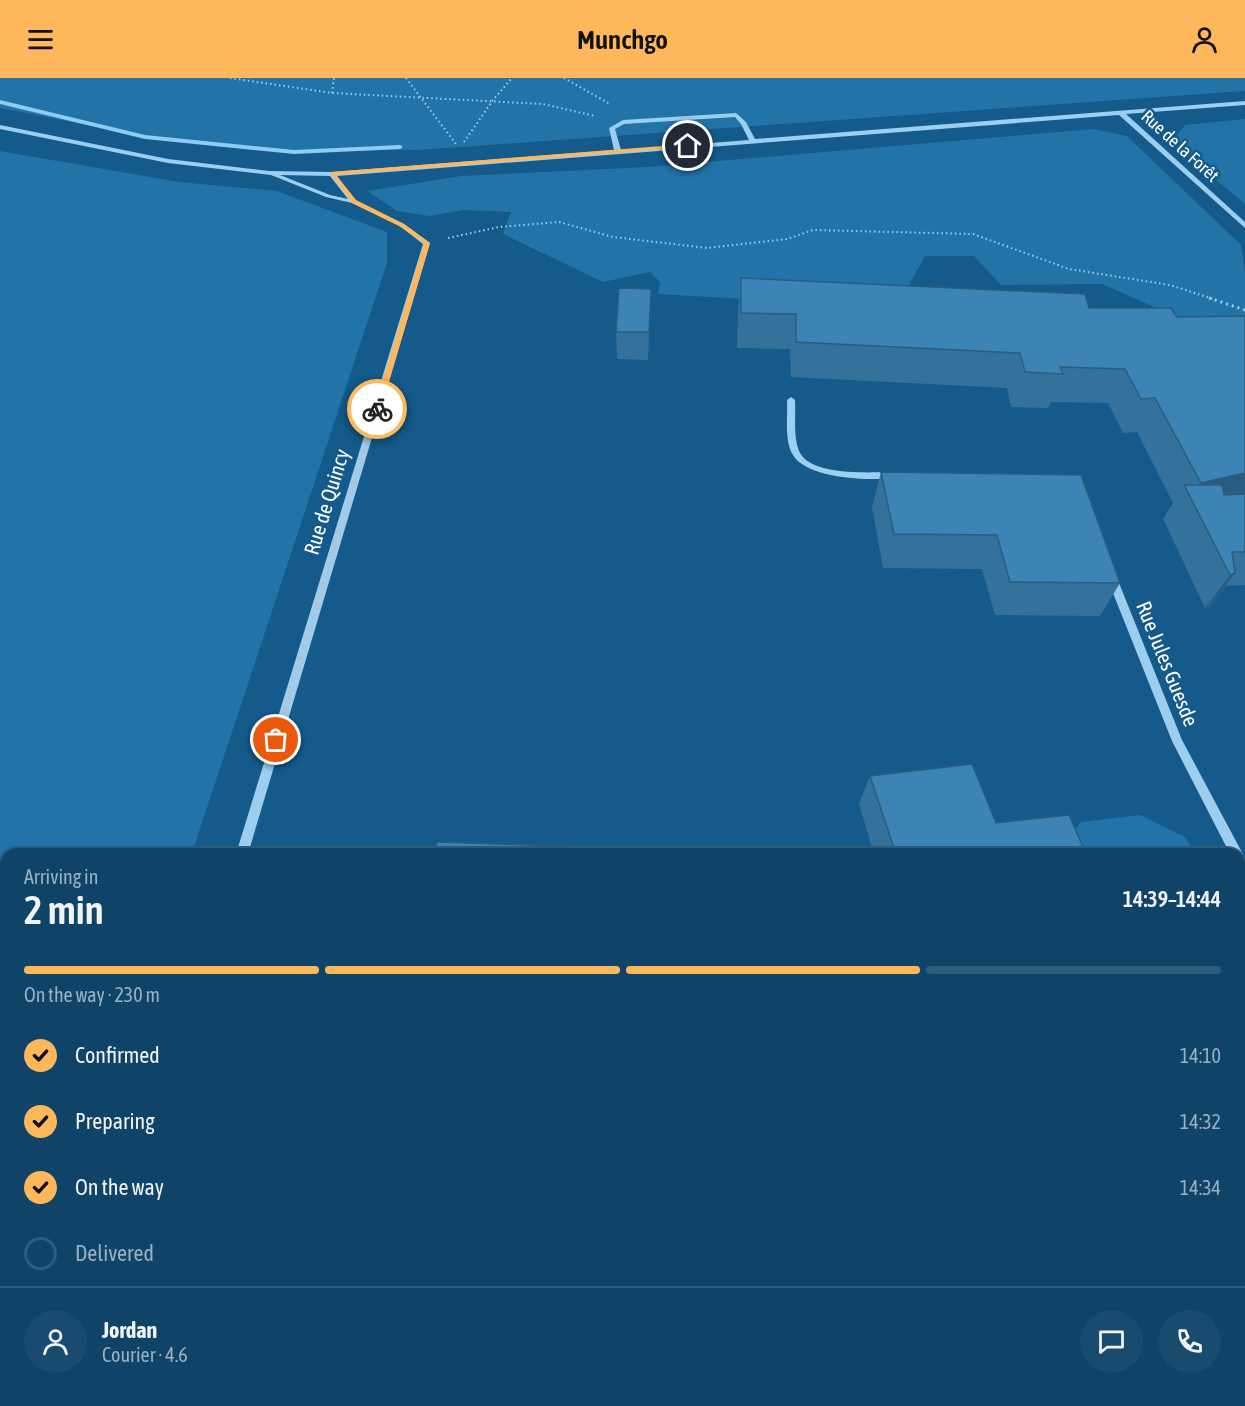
<!DOCTYPE html>
<meta charset="utf-8">
<style>
:root{--surface:#0f4468;--page:#184b6e;--text:#f1f3f6;--muted:#9bb0c0;--line:#2f5c7c;--accent:#ffb75b}
body{margin:0;font-family:"Asap Condensed",sans-serif;background:var(--page);color:var(--text);height:100vh;display:flex;flex-direction:column;font-size:22px;white-space:nowrap}
*{box-sizing:border-box;margin:0}
p{font-size:20px;color:var(--muted)}
.icon{flex:none;width:33px;height:33px;fill:none;stroke:currentColor;stroke-width:2;stroke-linecap:round;stroke-linejoin:round}
.map{position:relative;flex:1;overflow:hidden}
.drawer{position:absolute;left:0px;top:770px;width:1245px;height:560px;display:flex;flex-direction:column;background:var(--surface);border-radius:18px 18px 0 0;box-shadow:0 2px 4px #0004,0 0 0 2px var(--line)}
.drawer>*{flex:none}
.pin{position:absolute;display:grid;place-items:center;width:51px;height:51px;color:#fff;margin:-26px;border:3px solid #fff;border-radius:50%;box-shadow:0 2px 6px #0007}
.courier{position:absolute;display:grid;place-items:center;width:60px;height:60px;margin:-30px;border:4px solid #ffb75b;border-radius:50%;background:#fff;color:#222;box-shadow:0 2px 8px #0007}
.overview em{font-style:normal;font-weight:600}
.overview div{display:flex;flex-direction:column-reverse}
.overview{display:flex;align-items:center;justify-content:space-between;height:102px;padding:0 24px}
h1{font-size:39px;font-weight:600;line-height:45px}
.bar{display:grid;grid-template-columns:repeat(4,1fr);gap:9px 6px;align-content:center;height:72px;padding:0 24px}
.bar i{height:8px;border-radius:4px;background:var(--line)}
.bar .current{background:var(--accent)}
.bar p{grid-column:span 4}
.line{display:flex;align-items:center;gap:15px;padding:0 24px;border-top:2px solid var(--line)}
.line div{flex:1}
.round{display:grid;place-items:center;flex:none;width:63px;height:63px;border-radius:32px;background:var(--page)}
ol{padding:0 24px;list-style:none}
li{display:flex;align-items:center;gap:18px;height:66px}
li p{margin-inline-start:auto}
li .icon{padding:6px;border-radius:50%;background:var(--accent);color:#111;stroke-width:4}
li:last-child{color:var(--muted)}
li i{width:33px;height:33px;border:3px solid var(--line);border-radius:50%}
header{display:flex;justify-content:space-between;align-items:center;height:78px;padding:0 24px;background:var(--accent);color:#111;font-size:27px;font-weight:600}
.map>svg:first-child{display:block}
.green{fill:#2273a8}
.lines{fill:none;stroke-linecap:round;stroke-linejoin:round}
.stream{fill:#8eccf3;fill-rule:evenodd}
.path-far2{stroke:#9ccef0;stroke-width:2;stroke-dasharray:1.5 3;stroke-linecap:butt}
.path-far1{stroke:#9ccef0;stroke-width:3;stroke-dasharray:2 4;stroke-linecap:butt}
.path{stroke:#9ccef0;stroke-width:4.5;stroke-dasharray:4 6;stroke-linecap:butt}
.minor{fill:#9ccef0;fill-rule:evenodd}
.wall{fill:#34729c}
.shaded-wall{fill:#2a5c7f}
.building{fill:#3c84b5;stroke:#2a5c7f;stroke-width:1.5}
.route{fill:#ffb75b}
.done{stroke:#adc5d6;stroke-width:6;stroke-dasharray:0 10.8}
.labels{text-anchor:middle;stroke-width:5;stroke-linejoin:round;paint-order:stroke}
.far-street-label{font-size:18px;fill:#fff;stroke:#145a8b}
.street-label{font-size:21px;fill:#fff;stroke:#145a8b}
</style>
<header><svg class="icon" aria-label="menu" viewBox="0 0 24 24"><path d="M4 6h16M4 12h16M4 18h16"/></svg>Munchgo<svg class="icon" aria-label="person" viewBox="0 0 24 24"><circle cx="12" cy="8" r="4"/><path d="M4 21q1-7 8-7t8 7"/></svg></header>
<div class="map">
<svg width="1245" height="1328" viewBox="0 0 1245 1328">
<rect width="100%" height="100%" fill="#145a8b"/>
<g class="green">
<path d="M0 0H1245V13L419 72C355 72 290 75 226 69 150 61 75 44 0 30Z"/>
<polygon points="1245,41 1245,126 1171,64 1185,47"/>
<polygon points="1093,51 1127,58 1241,167 1245,195 1245,269 1102,206 1001,207 974,178 925,178 904,216 802,224 658,216 660,204 650,194 603,204 503,156 511,134 463,132 430,138 397,133 367,113 461,98 647,89"/>
<polygon points="0,73 179,104 277,113 387,154 387,185 192,775 6,776 6,1323 121,1323 122,1328 0,1328"/>
<polygon points="1140,737 1185,759 1194,775 1077,775 1069,758 1081,744"/>
<polygon points="246,1323 717,1323 718,1328 247,1328"/>
</g>
<g class="lines">
<polygon class="stream" points="0,22 145,57 294,72 400,67 403,69 400,71 294,76 145,61 0,26"/>
<g class="path-far2">
<polyline points="230,0 332,15 543,26 595,38"/>
<polyline points="406,0 456,66"/>
<polyline points="564,0 610,26"/>
<polyline points="332,15 334,0"/>
<polyline points="464,64 493,22 512,0"/>
<polyline points="448,160 499,149 559,144 613,159 707,170 787,161 813,152 973,156 1069,191 1170,207 1213,221"/>
</g>
<polyline class="path-far1" points="1209,220 1245,232"/>
<g class="path">
<polyline points="0,1319 6,1321"/>
<polyline points="12,1323 26,1328"/>
<polyline points="80,1328 95,1323"/>
</g>
<g class="minor">
<path d="M1245 23V27L1126 36 1245 144V150L1119 37 337 98 356 123 404 146 430 165 248 776H236L423 166 400 148 352 125 326 119 271 97 168 85 0 51V47L168 81 269 93 332 94 614 72 609 50 623 42 736 35 746 44 755 61ZM735 39 741 46 749 62 621 72 615 51 624 46ZM280 97 330 98 348 121 330 117Z"/>
<path d="M791 319 795 322C796 338 793 358 799 373 810 399 872 394 895 394L898 395V399C873 404 807 401 793 377 784 363 788 338 787 322Z"/>
<polygon points="1112,497 1117,500 1182,662 1245,780 1245,797 1241,796 1239,792 1239,776 1230,776 1172,663 1107,500"/>
<polygon points="184,1323 200,1323 201,1328 185,1328"/>
<polygon points="289,1323 305,1323 306,1328 290,1328"/>
<polygon points="344,1323 371,1323 369,1328 342,1328"/>
<polygon points="470,1323 497,1323 495,1328 468,1328"/>
<polygon points="518,1323 534,1323 535,1328 519,1328"/>
<polygon points="598,1323 624,1323 622,1328 596,1328"/>
</g>
</g>
<g class="wall">
<polygon points="741,200 1089,230 1177,239 1245,238 1245,507 1226,508 1210,529 1205,530 1163,441 1173,425 1137,354 1123,355 1108,325 1051,324 1048,330 1011,329 1007,310 791,299 790,271 737,270 738,234"/>
<polygon points="651,211 648,282 617,281 616,254"/>
<polygon points="881,394 1120,505 1100,538 995,537 982,491 883,490 872,429"/>
<polygon points="870,698 996,745 1086,776 874,776 859,726"/>
<polygon points="779,1323 1239,1323 1245,1328 781,1328"/>
</g>
<g class="shaded-wall">
<polygon points="1245,395 1245,424 1191,421 1201,405"/>
<polygon points="1235,495 1210,529 1205,530 1230,497"/>
</g>
<g class="building">
<polygon points="741,200 1085,216 1089,230 1171,230 1177,239 1245,238 1245,395 1201,405 1155,320 1141,321 1125,291 1060,289 1063,296 1025,294 1020,275 796,264 796,236 741,235"/>
<polygon points="619,210 651,211 649,254 616,254"/>
<polygon points="881,394 1081,397 1120,505 1010,504 997,457 894,456"/>
<polygon points="1184,407 1222,407 1224,417 1245,416 1245,474 1232,474 1235,495 1230,497"/>
<polygon points="972,686 996,745 1069,737 1086,776 896,776 870,698"/>
<polygon points="437,764 652,771 652,776 435,776"/>
<polygon points="1245,1048 1245,1328 792,1328 790,1323 1239,1323 1239,1049"/>
</g>
<polygon class="route" points="688,66 690,69 336,97 356,122 404,146 430,165 381,331 374,332 424,165 399,148 352,125 330,94"/>
<g class="lines">
<polyline class="done" points="276,662 377,331"/>
</g>
<g class="labels">
<g class="far-street-label">
<text transform="translate(1180 68) rotate(42)" y="6">Rue de la Forêt</text>
</g>
<g class="street-label">
<text transform="translate(327 424) rotate(-73)" y="7">Rue de Quincy</text>
<text transform="translate(1167 586) rotate(68)" y="7">Rue Jules Guesde</text>
</g>
</g>
</svg>
<div class="pin" style="left:276px;top:662px;background:#ea580c"><svg class="icon" aria-label="bag" viewBox="0 0 24 24"><path d="M5 8h14l-1 12H6zM9 8a3 3 0 0 1 6 0"/></svg></div>
<div class="pin" style="left:688px;top:68px;background:#1f2937"><svg class="icon" aria-label="home" viewBox="0 0 24 24"><path d="M3 11l9-7 9 7M6 9v11h12V9"/></svg></div>
<div class="courier" style="left:377px;top:331px"><svg class="icon" aria-label="bike" viewBox="0 0 24 24"><circle cx="6" cy="16" r="4"/><circle cx="18" cy="16" r="4"/><path d="M6 16l4-8h5l3 8M10 8l3 8H6M13 5h3"/></svg></div>
<section class="drawer">
<div class="overview"><div><h1>2 min</h1><p>Arriving in</p></div><em>14:39–14:44</em></div>
<div class="bar"><i class="current"></i><i class="current"></i><i class="current"></i><i></i><p>On the way · 230 m</p></div>
<ol>
<li><svg class="icon" aria-label="check" viewBox="0 0 24 24"><path d="M5 12l5 5 9-10"/></svg>Confirmed<p>14:10</p></li>
<li><svg class="icon" aria-label="check" viewBox="0 0 24 24"><path d="M5 12l5 5 9-10"/></svg>Preparing<p>14:32</p></li>
<li><svg class="icon" aria-label="check" viewBox="0 0 24 24"><path d="M5 12l5 5 9-10"/></svg>On the way<p>14:34</p></li>
<li><i></i>Delivered</li>
</ol>
<div class="line" style="height:108px"><a class="round"><svg class="icon" aria-label="person" viewBox="0 0 24 24"><circle cx="12" cy="8" r="4"/><path d="M4 21q1-7 8-7t8 7"/></svg></a><div><b>Jordan</b><p>Courier · 4.6</p></div><a class="round"><svg class="icon" aria-label="chat" viewBox="0 0 24 24"><path d="M4 5h16v11H9l-5 4z"/></svg></a><a class="round"><svg class="icon" aria-label="phone" viewBox="0 0 24 24"><path d="M5 4h4l2 5-3 2q2 4 5 5l2-3 5 2v4C11 20 4 13 5 4z"/></svg></a></div>
</section>
</div>
